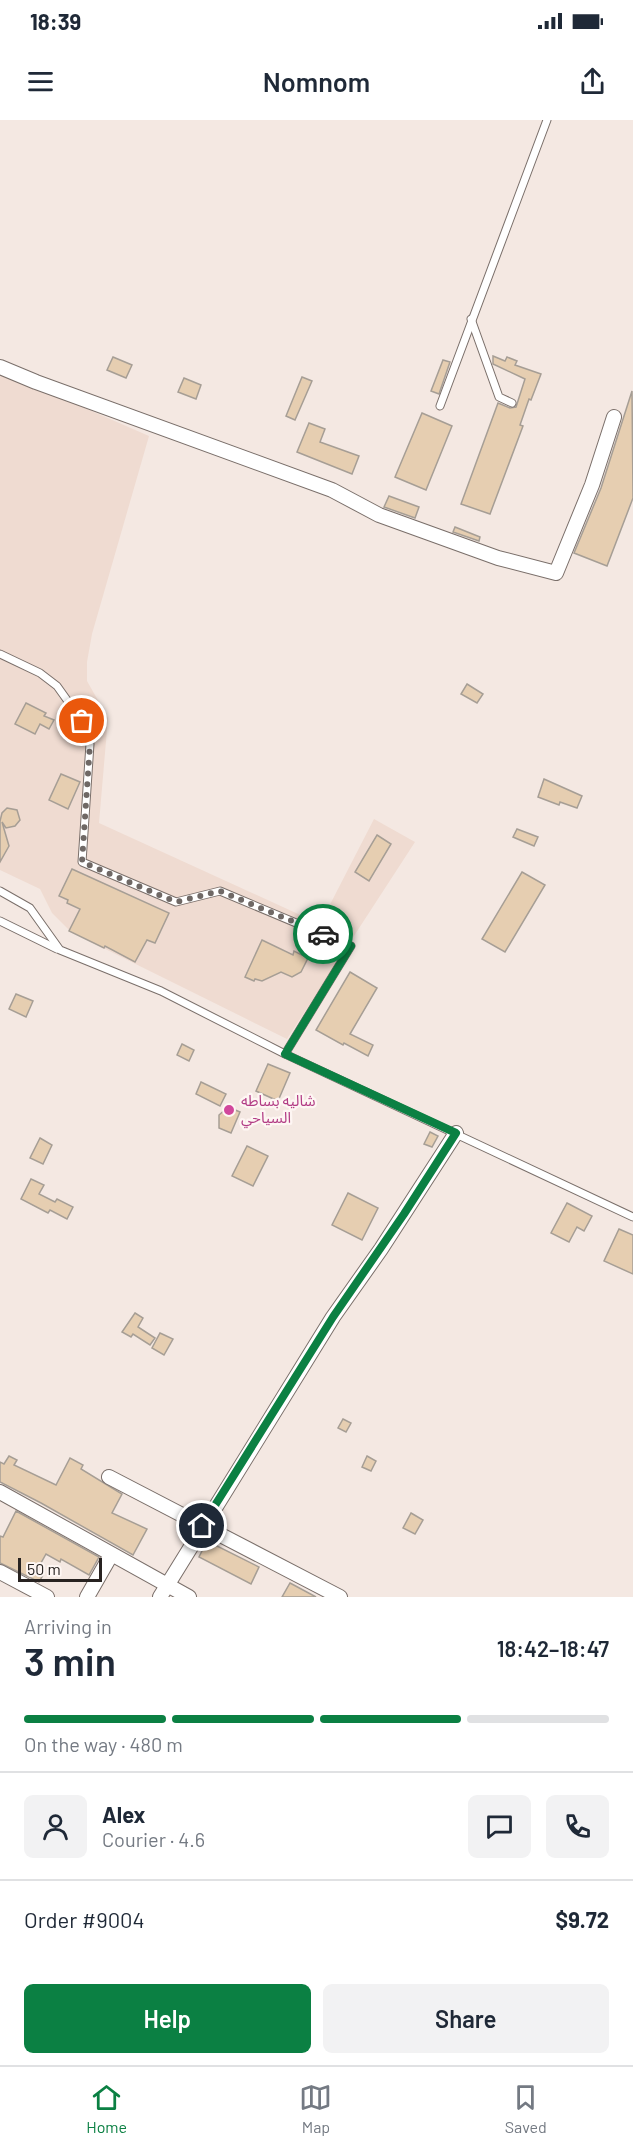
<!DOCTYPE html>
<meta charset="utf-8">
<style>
:root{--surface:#fff;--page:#f2f2f3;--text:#1f2937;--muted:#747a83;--line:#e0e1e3;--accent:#0b8043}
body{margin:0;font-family:Barlow,"Noto Sans Arabic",sans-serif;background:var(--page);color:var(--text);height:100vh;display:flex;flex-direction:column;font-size:22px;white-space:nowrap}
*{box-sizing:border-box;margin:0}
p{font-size:20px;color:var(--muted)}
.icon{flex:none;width:33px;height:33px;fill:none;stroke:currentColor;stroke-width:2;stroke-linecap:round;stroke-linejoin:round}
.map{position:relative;height:1477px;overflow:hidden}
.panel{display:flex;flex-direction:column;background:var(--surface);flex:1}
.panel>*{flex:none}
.scale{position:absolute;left:18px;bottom:15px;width:84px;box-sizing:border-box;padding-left:6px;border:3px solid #282321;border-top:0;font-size:16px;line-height:21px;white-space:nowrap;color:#282321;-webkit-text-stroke:4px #fef6f3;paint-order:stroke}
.pin{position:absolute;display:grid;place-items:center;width:51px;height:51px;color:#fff;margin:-26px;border:3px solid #fff;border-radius:50%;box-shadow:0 2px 6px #0007}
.courier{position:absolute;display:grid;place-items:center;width:60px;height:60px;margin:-30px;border:4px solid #0b8043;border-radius:50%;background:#fff;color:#222;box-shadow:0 2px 8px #0007}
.summary em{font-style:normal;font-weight:600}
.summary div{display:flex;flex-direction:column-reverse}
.summary{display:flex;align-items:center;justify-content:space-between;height:102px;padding:0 24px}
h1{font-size:39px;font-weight:600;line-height:45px}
.bar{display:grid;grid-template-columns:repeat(4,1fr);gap:9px 6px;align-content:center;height:72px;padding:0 24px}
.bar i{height:8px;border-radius:4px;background:var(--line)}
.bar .current{background:var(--accent)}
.bar p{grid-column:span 4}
.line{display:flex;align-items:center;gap:15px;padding:0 24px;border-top:2px solid var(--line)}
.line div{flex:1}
.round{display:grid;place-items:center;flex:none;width:63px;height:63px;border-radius:9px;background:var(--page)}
.primary-button{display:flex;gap:12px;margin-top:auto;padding:12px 24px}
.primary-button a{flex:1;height:69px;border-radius:9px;background:var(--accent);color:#fff;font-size:24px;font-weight:600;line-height:69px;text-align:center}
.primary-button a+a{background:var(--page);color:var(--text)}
.status{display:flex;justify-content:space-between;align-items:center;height:42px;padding:0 30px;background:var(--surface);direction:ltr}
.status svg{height:16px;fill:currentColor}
header{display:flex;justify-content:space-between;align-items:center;height:78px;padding:0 24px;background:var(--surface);font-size:27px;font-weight:600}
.tab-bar{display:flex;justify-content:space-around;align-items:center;height:84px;border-top:2px solid var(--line);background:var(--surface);font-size:16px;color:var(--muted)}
.tab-bar a{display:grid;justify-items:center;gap:3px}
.tab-bar .current{color:var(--accent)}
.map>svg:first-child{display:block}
.built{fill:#efdbd1}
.building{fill:#e6ceb1;stroke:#a69e95;stroke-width:1.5}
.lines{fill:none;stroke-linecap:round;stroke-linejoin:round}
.lane-casing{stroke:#7a6f6a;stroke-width:9}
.street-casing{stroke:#7a6f6a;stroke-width:16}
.lane{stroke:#fff;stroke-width:7}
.street{stroke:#fff;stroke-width:14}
.done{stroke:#6f6865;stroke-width:6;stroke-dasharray:0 10.8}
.route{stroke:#0b8043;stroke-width:8}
.hotel-dot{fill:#d1479c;stroke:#fef6f3;stroke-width:2}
.labels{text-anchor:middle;stroke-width:4.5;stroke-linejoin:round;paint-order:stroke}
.hotel-label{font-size:15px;fill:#b23c85;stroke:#fef6f3;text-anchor:start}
</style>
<div class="status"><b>18:39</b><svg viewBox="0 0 49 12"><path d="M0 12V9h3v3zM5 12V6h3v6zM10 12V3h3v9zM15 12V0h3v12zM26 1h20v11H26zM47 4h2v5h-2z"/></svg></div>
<header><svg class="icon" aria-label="menu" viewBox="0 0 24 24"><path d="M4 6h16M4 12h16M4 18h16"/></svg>Nomnom<svg class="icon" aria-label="share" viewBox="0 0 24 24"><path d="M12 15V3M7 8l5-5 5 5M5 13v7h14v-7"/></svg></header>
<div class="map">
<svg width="633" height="1477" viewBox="0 0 633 1477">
<rect width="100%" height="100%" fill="#f4e8e2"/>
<polygon class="built" points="0,251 149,316 92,514 87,542 87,561 108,598 99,703 320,804 374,699 415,722 287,919 71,812 52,793 40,769 0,750"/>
<g class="building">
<polygon points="493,236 505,241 507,237 517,241 515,245 541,254 531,280 529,279 520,305 523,306 490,394 461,384 498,283 510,288 516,287 525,259 493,244"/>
<polygon points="113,237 132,245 126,258 107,250"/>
<polygon points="443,240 450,242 439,274 431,271"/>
<polygon points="302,257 312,261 295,300 286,296"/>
<polygon points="184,258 201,265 196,279 178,272"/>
<polygon points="632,271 633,378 607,446 574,433 601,368"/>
<polygon points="422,293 452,306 426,370 395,357"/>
<polygon points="309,303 325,309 320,322 359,336 352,354 297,332"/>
<polygon points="389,376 419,387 415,398 384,387"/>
<polygon points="455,407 480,417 479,421 453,412"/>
<polygon points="467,564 483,574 477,583 461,574"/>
<polygon points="26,583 46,593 44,596 54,600 49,609 40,604 35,614 15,604"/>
<polygon points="61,654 80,662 68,689 49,680"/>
<polygon points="544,659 582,676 577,688 560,682 559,685 538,677"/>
<polygon points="7,688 17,690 20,700 15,706 6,708 2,702 9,726 0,742 0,701 2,693"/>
<polygon points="517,709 538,717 534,726 513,717"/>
<polygon points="377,715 391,724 369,761 355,752"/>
<polygon points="72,749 169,793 155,823 147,820 135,842 105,826 104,828 69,811 80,789 67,783 68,780 59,776"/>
<polygon points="522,752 545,765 505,832 482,819"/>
<polygon points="262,820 293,835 294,831 308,838 301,852 292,857 281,852 262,861 255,859 254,861 245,857"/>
<polygon points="350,852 377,868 350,914 373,925 368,936 344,923 343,925 316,910"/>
<polygon points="16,874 33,881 26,897 9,889"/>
<polygon points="182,924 194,930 189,941 177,935"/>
<polygon points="268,944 290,953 278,981 256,971"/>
<polygon points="201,962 226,974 220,986 196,974"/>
<polygon points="228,987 240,992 231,1013 219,1008 219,995"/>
<polygon points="430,1012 438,1016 432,1027 424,1024"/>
<polygon points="40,1018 52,1025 43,1044 30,1038"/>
<polygon points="247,1026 268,1036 253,1066 232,1056"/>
<polygon points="31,1059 44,1065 39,1074 55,1082 57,1079 73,1087 67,1099 50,1090 48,1093 21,1079"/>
<polygon points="348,1073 378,1088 362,1120 332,1105"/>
<polygon points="567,1083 592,1096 584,1111 577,1107 569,1122 551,1113"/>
<polygon points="619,1109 633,1115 633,1154 604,1141"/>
<polygon points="135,1193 143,1198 138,1207 155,1218 150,1225 133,1214 131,1217 122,1212"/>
<polygon points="160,1213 173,1219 164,1235 152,1228"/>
<polygon points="343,1299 351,1303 346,1312 338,1308"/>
<polygon points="9,1336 17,1340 14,1345 56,1365 70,1338 83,1345 81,1349 122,1374 112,1393 147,1409 133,1435 41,1383 0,1362 0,1342 4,1344"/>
<polygon points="367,1336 376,1341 371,1351 362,1347"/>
<polygon points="16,1391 99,1437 89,1455 61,1439 60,1442 46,1434 36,1452 43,1455 39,1462 0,1443 0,1416 3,1417"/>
<polygon points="411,1393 423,1400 415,1414 403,1408"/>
<polygon points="207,1421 259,1447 251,1464 199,1437"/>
<polygon points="290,1463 316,1477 282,1477"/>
</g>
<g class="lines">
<g class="lane-casing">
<g id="lane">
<polyline points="471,199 499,277 512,283"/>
<polyline points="440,286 547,0"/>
<polyline points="0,534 40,553 57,566 82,601 87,611 90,624 82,742 176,782 220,771 351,826 285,934"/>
<polyline points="0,771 30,788 60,830 161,871 285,934 633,1097"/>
<polyline points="0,801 57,829"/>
</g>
</g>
<g class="street-casing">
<g id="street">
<polyline points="0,247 36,262 332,370 379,395 498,438 556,453 592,365 614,297"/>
<polyline points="109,1357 340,1477"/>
<polyline points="0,1372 189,1477"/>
<polyline points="0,1452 47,1477"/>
<polyline points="87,1477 111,1435"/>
<polyline points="160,1477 333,1197 381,1129 456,1013"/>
</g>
</g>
<use href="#lane" class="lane"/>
<use href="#street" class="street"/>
</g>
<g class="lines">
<polyline class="done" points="82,601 87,611 90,624 82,742 176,782 220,771 323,814"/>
<polyline class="route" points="202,1406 333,1197 404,1094 456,1013 285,934 351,826 323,814"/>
</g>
<circle class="hotel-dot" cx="229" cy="990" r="6"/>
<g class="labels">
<g class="hotel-label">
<text x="241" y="986">شاليه بساطه<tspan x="241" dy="17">السياحي</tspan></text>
</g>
</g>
</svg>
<div class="scale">50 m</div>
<div class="pin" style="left:82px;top:601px;background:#ea580c"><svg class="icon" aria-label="bag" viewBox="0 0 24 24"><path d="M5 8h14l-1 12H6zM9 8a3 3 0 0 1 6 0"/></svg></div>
<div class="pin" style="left:202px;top:1406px;background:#1f2937"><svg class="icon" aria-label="home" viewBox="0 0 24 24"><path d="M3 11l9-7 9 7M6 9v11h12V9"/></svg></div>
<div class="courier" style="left:323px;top:814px"><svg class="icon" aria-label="car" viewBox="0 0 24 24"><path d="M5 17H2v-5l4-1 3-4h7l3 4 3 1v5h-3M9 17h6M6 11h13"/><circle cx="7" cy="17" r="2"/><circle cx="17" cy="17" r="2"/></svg></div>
</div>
<section class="panel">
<div class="summary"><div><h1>3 min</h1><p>Arriving in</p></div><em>18:42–18:47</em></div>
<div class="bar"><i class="current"></i><i class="current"></i><i class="current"></i><i></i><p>On the way · 480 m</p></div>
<div class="line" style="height:108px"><a class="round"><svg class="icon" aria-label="person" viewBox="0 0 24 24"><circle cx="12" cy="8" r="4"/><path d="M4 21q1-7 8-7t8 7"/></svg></a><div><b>Alex</b><p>Courier · 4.6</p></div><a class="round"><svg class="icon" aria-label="chat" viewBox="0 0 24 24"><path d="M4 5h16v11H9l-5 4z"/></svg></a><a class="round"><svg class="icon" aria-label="phone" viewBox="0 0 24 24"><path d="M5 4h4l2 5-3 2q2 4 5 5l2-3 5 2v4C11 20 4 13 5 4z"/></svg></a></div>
<div class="line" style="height:78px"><div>Order #9004</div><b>$9.72</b></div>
<div class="primary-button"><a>Help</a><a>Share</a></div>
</section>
<nav class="tab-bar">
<a class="current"><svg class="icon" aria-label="home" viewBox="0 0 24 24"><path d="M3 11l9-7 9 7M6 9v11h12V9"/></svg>Home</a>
<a><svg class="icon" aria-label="map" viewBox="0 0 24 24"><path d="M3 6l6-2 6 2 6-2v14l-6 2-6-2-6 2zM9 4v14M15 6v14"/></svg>Map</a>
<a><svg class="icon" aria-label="saved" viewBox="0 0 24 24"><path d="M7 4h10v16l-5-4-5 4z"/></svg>Saved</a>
</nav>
